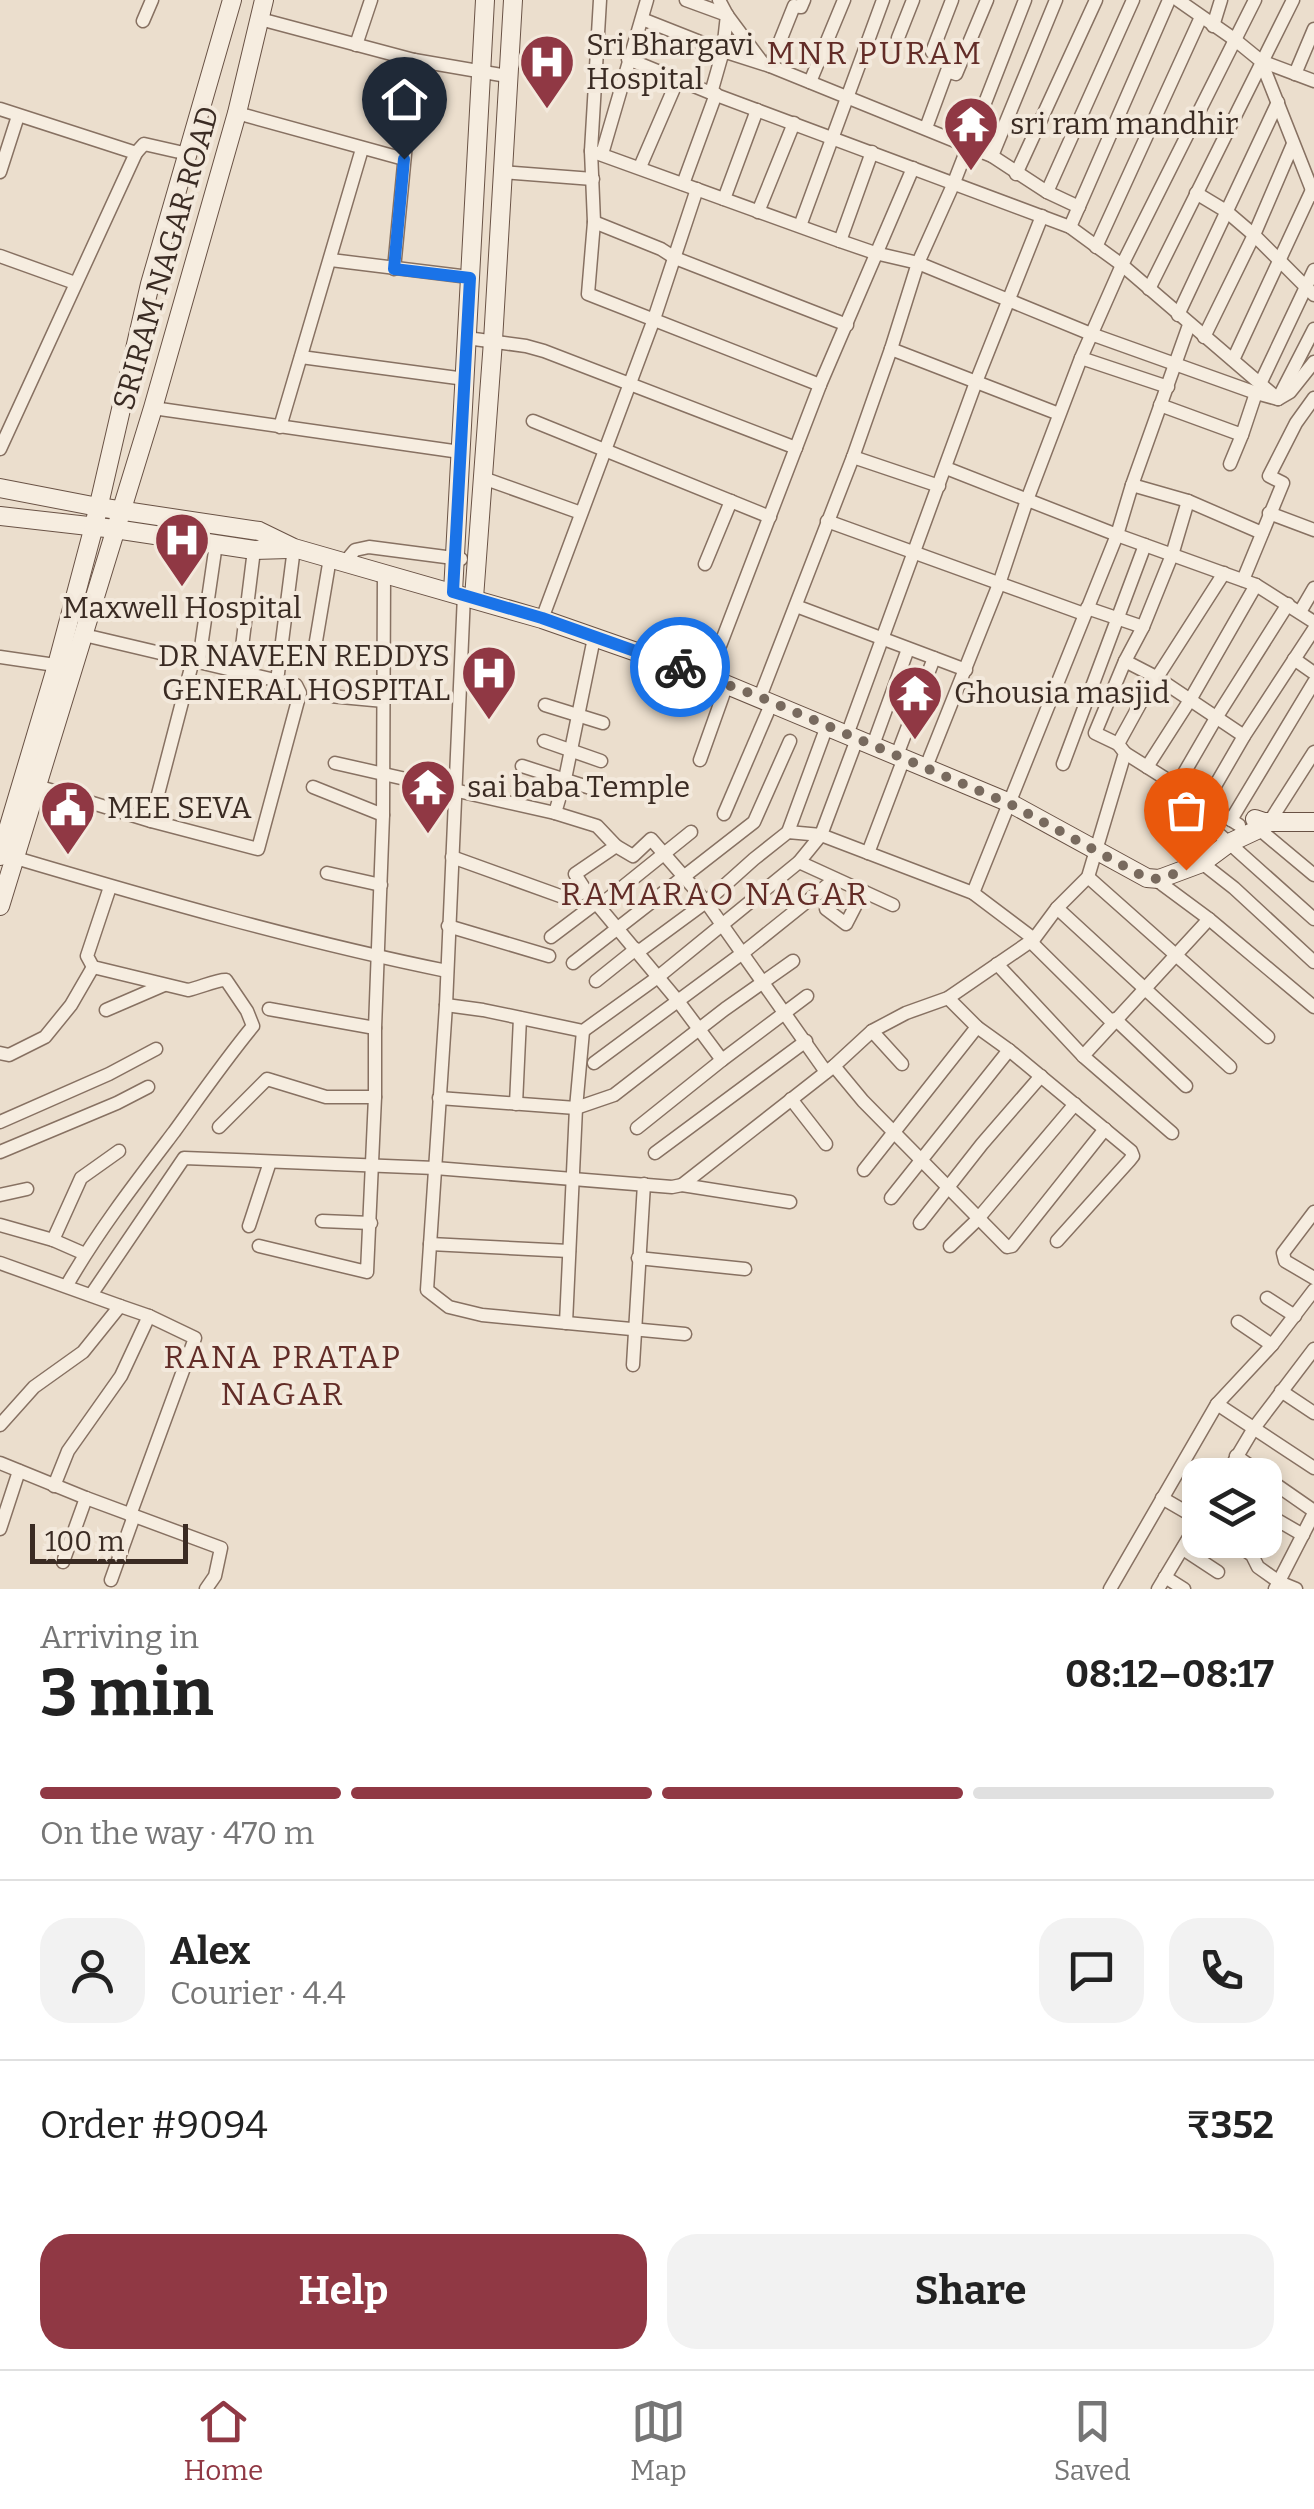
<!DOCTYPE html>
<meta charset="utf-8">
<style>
:root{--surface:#fff;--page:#f2f2f2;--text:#222;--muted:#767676;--line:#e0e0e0;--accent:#903844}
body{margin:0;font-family:Bitter,serif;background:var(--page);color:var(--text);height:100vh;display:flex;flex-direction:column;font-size:38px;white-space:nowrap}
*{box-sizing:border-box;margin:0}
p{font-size:32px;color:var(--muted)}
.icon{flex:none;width:55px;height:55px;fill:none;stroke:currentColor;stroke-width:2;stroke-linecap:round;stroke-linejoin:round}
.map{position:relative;height:1589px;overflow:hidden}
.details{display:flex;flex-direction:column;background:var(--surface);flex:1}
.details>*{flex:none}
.controls{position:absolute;left:1182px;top:1458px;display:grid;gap:20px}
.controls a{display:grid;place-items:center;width:100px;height:100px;border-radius:20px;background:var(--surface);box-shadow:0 5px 15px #0003;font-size:50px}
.scale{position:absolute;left:30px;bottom:25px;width:158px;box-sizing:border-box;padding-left:10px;border:5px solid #3a2b23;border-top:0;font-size:28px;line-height:35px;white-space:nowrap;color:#3a2b23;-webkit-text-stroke:8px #f3e9dc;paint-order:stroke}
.pin{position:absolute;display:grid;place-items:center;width:85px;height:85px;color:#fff;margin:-102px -42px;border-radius:50% 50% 50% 0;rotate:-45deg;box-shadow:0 0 10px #0007}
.pin .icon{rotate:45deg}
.courier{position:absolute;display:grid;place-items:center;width:100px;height:100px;margin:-50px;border:8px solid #1a73e8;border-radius:50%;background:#fff;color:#222;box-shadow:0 2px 12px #0007}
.head em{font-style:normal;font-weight:700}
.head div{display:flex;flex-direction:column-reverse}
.head{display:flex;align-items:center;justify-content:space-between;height:170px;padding:0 40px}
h1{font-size:65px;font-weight:700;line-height:75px}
.bar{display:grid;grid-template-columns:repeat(4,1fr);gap:15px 10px;align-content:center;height:120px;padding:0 40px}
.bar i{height:12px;border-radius:8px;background:var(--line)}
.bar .selected{background:var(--accent)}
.bar p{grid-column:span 4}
.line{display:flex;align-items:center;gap:25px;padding:0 40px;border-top:2px solid var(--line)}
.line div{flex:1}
.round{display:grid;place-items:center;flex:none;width:105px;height:105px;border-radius:30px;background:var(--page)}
.action{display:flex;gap:20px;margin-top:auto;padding:20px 40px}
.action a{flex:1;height:115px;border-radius:30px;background:var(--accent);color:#fff;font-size:40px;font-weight:700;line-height:115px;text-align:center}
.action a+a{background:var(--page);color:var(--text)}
.tab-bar{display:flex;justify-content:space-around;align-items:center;height:140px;border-top:2px solid var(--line);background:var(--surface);font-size:28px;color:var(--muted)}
.tab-bar a{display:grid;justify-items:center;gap:5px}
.tab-bar .selected{color:var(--accent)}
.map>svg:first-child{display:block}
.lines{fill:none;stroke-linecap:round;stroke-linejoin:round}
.street-casing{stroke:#877162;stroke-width:15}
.secondary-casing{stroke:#695245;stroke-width:20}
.street{stroke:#f6ede0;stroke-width:12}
.secondary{stroke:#f6ede0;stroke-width:18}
.done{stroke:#786a5e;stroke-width:10;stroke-dasharray:0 18}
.route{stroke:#1a73e8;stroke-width:12}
.labels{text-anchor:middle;stroke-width:8;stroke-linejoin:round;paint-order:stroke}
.poi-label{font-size:30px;fill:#3a2b23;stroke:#f3e9dc;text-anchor:start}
.street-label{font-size:30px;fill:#3a2b23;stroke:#f3e9dc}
.neighbourhood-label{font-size:32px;letter-spacing:2.5px;fill:#622c27;stroke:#f3e9dc}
</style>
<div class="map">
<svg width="1314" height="1589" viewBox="0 0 1314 1589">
<rect width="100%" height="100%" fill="#ebdecd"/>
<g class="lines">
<g class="street-casing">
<g id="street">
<polyline points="600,0 591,151 594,222 588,294 820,385"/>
<polyline points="686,0 727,15 723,51 711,93"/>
<polyline points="719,0 727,15 762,62"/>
<polyline points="1178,0 1234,39 1261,61 1314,81"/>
<polyline points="260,19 414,60 507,76"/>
<polyline points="642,19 723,51 770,66 992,156 1047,192 1079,207"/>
<polyline points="143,21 152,0"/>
<polyline points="1213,26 1221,0"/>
<polyline points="898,38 913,0"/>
<polyline points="356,45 371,0"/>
<polyline points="932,52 952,0"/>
<polyline points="628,59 711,93 1070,227 1122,265 1278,399 1314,329"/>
<polyline points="1261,61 1314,195"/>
<polyline points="770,66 794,6 801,7 804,0"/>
<polyline points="1295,74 1314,29"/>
<polyline points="810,82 844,0"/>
<polyline points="0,109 136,153 0,449"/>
<polyline points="237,113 404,159"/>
<polyline points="926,128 947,71 956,74 987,0"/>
<polyline points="591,151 840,241 875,253 918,263 1091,334 1256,393 1278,399 1290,392 1314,362"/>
<polyline points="136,153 144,144 188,154"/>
<polyline points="602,154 647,0"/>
<polyline points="992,156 1056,0"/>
<polyline points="640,167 678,79"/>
<polyline points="0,172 18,116"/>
<polyline points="501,172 593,179"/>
<polyline points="1016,174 1096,0"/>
<polyline points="683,184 716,94"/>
<polyline points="1047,192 1133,0"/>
<polyline points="1196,193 1226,211 1254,235 1314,295"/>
<polyline points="724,199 757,110"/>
<polyline points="758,212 794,123"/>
<polyline points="594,222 661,249 675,258 847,325"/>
<polyline points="800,226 883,0"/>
<polyline points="1070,227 1169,0"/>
<polyline points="840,241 872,152"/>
<polyline points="1096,247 1201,17"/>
<polyline points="0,256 75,283"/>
<polyline points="331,260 469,277"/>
<polyline points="394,269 414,60"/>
<polyline points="1149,289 1293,0"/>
<polyline points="1178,315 1278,102"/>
<polyline points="1204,337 1254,235 1293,144"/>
<polyline points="467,338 526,346 544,351 796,448"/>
<polyline points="891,349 1059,414"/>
<polyline points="301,357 465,379"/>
<polyline points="1081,358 1168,387"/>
<polyline points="1233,360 1312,190"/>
<polyline points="1260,384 1314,270"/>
<polyline points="1160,405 1242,435 1256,393"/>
<polyline points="153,408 460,452"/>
<polyline points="533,421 770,517"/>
<polyline points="280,427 362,149"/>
<polyline points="853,457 939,486"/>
<polyline points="1230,464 1242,435"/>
<polyline points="946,468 1117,535 1256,585 1314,622"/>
<polyline points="483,478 581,513"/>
<polyline points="1132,485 1188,501 1262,533"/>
<polyline points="1269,513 1314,530"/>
<polyline points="827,521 1084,614"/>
<polyline points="345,562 355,550 369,547 461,559"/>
<polyline points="705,564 731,501"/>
<polyline points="1243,580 1283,483 1269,476 1296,423 1314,398"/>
<polyline points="464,595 446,1005 427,1290 449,1307 482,1315 685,1334"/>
<polyline points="796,606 966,670"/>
<polyline points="1087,608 1143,627"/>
<polyline points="1300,612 1314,588"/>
<polyline points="542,619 654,319 697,189"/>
<polyline points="315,647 330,558"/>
<polyline points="0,657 62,666"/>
<polyline points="1294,659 1314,673"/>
<polyline points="199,661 216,544"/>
<polyline points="1125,661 1156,677 1244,736"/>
<polyline points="239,671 254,550"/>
<polyline points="708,677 820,385 913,168"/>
<polyline points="277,681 294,548"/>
<polyline points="330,696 384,701"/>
<polyline points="760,697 853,457 891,349 918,263 953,185 1025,0"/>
<polyline points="545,705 603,723"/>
<polyline points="847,735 976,382 1042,216"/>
<polyline points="544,741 601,761"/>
<polyline points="1118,744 1095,733 1125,661 1143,627 1172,555 1188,501"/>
<polyline points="873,745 908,649"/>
<polyline points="1125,753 1239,825"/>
<polyline points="897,755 934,658"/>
<polyline points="700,760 727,684"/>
<polyline points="335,763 555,813 597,826 616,846 575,874 586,891 678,1001 722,1060"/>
<polyline points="1063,764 1145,545"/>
<polyline points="522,766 600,791"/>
<polyline points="926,767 999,584 1027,500 1081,358 1122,265 1255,0"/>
<polyline points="1147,767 1190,700 1256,585"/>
<polyline points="37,786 151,821 258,849 300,693 296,685 84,635"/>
<polyline points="313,787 383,815"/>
<polyline points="1176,787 1216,718 1288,604"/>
<polyline points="1204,805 1244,736 1314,629"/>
<polyline points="555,813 565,779 594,638"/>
<polyline points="724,814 772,702"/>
<polyline points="1231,820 1314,682"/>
<polyline points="151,821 193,660"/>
<polyline points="1270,821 1314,752"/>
<polyline points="1259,829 1314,875"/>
<polyline points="788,832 827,726"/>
<polyline points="1220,835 1314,919"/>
<polyline points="616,846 633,856 651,839 706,902 826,1072"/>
<polyline points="868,853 904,758"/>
<path d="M9 856C154 899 299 941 447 971"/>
<polyline points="452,857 563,897 570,898 586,891"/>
<polyline points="799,862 893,905"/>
<polyline points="1202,863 1234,888 1314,962"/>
<polyline points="327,873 381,885"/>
<polyline points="1088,877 1268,1037"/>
<polyline points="1155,879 1209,919 1314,1007"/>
<polyline points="973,893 1117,535 1132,485 1189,325"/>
<polyline points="599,906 691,832"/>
<polyline points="1057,908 1230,1067"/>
<polyline points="826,909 846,924 863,891"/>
<polyline points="448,926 549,956"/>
<polyline points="551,937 596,903"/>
<polyline points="638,952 706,902 754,859 788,832 821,835 973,893 1034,939 1031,942 1112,1022 1115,1019 1186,1086"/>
<polyline points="573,963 754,822 790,741"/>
<polyline points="997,964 1083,1056 1172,1133"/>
<polyline points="596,981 636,949"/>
<polyline points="948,998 977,1027 1009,1050 1131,1151 1133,1156 1129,1161 1057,1241"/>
<polyline points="446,1005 483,1010 583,1031 658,977 799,862 821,835 857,739"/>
<polyline points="269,1009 375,1028"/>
<polyline points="106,1010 164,985"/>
<polyline points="872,1031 902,1064"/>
<polyline points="0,1053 9,1055 45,1037 71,1005 93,967"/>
<polyline points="1083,1056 1209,919"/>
<polyline points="594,1063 744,952 835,879"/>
<polyline points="834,1066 863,1101 1007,1247 1012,1246 1105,1129"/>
<polyline points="439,1098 576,1108 614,1095 725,1009 793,961"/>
<polyline points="791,1099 826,1144"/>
<polyline points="516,1104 520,1018"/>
<polyline points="0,1122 109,1074 156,1049"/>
<polyline points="219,1127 267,1079 326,1097 375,1097"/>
<polyline points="637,1128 722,1060 807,996"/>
<polyline points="0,1152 117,1103 148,1087"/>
<polyline points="655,1153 806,1041"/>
<polyline points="864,1170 977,1027"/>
<polyline points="682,1185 834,1066 872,1031 906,1013 948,998 1034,939 1057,908 1088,877 1125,753 1118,744 1140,704 1224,573"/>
<polyline points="0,1195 27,1189"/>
<polyline points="891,1198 1009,1050"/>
<polyline points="1314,1212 1283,1253 1285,1261 1314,1278"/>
<polyline points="322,1221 371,1223"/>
<polyline points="920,1223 982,1144 1041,1076"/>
<polyline points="0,1225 53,1240"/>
<polyline points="249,1226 270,1162"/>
<polyline points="430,1244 569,1251"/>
<polyline points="259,1246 367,1272 375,1097 375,1028 383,815 384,573"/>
<polyline points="950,1246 976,1221 1075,1104"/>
<polyline points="85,1254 53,1240 81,1178 119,1151"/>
<polyline points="638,1258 745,1269"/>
<polyline points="0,1263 120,1306 83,1352 34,1387 0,1425"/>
<path d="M67 1285C98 1231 136 1182 174 1132 200 1096 225 1060 253 1026L247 1011 226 980C218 979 199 988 188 990L93 967 87 956 110 887"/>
<polyline points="91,1295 184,1158 435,1168 672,1187 682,1185 790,1202"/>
<polyline points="1267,1298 1295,1316"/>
<polyline points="120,1306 149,1316 195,1338 130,1515"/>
<polyline points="1238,1322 1272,1345"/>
<polyline points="566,1323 576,1108 583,1031"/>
<polyline points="633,1365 644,1184"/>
<polyline points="1281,1391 1314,1413"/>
<polyline points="1217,1404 1314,1468"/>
<polyline points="1236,1456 1263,1475"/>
<polyline points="0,1463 86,1498 221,1548 215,1576 206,1589"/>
<polyline points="1226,1475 1254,1428 1314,1349"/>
<polyline points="1265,1477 1314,1511"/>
<polyline points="54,1486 68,1451 121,1376 149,1316"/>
<polyline points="1162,1498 1200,1520"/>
<polyline points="1265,1513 1303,1535"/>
<polyline points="0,1529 19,1471"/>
<polyline points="1230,1540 1252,1555 1258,1567 1279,1582 1296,1589"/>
<polyline points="1183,1549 1218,1572"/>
<polyline points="63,1562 86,1498"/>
<polyline points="1165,1577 1184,1589"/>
<polyline points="111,1580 134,1516"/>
<polyline points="1110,1589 1217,1404 1272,1345 1314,1290"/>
<polyline points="1158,1589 1200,1519"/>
<polyline points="1275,1589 1314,1513"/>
</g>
</g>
<g class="secondary-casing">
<g id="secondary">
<polyline points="0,488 98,507 259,531 294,548 542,619 708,677 1010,803 1147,878 1159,879 1202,863 1229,843 1259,829 1264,822"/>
<polyline points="0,516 115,529 254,550 289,549"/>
<polyline points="453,592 485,0"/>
<polyline points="474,598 493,341 513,0"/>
<polyline points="1255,819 1264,822 1314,822"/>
<polyline points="0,856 57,665 94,526 150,284 232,0"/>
<polyline points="0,906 153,408 237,113 264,0"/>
</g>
</g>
<use href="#street" class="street"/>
<use href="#secondary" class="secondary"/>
</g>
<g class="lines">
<polyline class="done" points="680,667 760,697 1010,804 1146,878 1159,879 1186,870"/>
<polyline class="route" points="404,159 394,269 470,278 453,592 542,618 680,667"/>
</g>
<defs>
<g id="hospital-pin" transform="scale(2.875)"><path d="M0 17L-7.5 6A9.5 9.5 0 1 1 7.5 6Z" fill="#903844" stroke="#f3e9dc"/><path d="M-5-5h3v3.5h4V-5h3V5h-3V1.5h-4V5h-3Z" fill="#fff"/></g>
<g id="temple-pin" transform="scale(2.875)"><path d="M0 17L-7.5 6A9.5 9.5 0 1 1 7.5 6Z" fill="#903844" stroke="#f3e9dc"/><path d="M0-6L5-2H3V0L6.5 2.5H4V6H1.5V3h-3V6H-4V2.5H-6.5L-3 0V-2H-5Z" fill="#fff"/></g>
<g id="civic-pin" transform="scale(2.875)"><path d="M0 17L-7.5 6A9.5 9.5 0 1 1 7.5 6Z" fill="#903844" stroke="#f3e9dc"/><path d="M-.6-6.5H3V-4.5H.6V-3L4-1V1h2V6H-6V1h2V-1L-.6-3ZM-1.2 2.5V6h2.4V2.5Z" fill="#fff"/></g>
</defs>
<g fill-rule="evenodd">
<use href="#hospital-pin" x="547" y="62"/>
<use href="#temple-pin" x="971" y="124"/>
<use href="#hospital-pin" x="182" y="540"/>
<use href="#hospital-pin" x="489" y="673"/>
<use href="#temple-pin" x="915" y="693"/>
<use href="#temple-pin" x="428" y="787"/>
<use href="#civic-pin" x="68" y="808"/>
</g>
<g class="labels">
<g class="poi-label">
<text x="586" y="55">Sri Bhargavi<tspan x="586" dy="34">Hospital</tspan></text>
<text x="1010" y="134">sri ram mandhir</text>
<text x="182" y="618" text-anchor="middle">Maxwell Hospital</text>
<text x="450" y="666" text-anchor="end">DR NAVEEN REDDYS<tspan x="450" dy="34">GENERAL HOSPITAL</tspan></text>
<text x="954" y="703">Ghousia masjid</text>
<text x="467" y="797">sai baba Temple</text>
<text x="107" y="818">MEE SEVA</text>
</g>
<g class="street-label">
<text transform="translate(166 258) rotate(-74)" y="10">SRIRAM NAGAR ROAD</text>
</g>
<g class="neighbourhood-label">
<text x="875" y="64">MNR PURAM</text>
<text x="715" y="905">RAMARAO NAGAR</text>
<text x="283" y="1368">RANA PRATAP<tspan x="283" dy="37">NAGAR</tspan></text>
</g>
</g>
</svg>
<div class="controls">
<a><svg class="icon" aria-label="layers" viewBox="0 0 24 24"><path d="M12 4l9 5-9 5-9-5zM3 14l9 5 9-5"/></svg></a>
</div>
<div class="scale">100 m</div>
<div class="pin" style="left:1186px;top:870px;background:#ea580c"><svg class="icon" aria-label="bag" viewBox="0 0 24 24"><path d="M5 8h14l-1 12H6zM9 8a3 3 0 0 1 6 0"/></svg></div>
<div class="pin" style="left:404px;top:159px;background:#1f2937"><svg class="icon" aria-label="home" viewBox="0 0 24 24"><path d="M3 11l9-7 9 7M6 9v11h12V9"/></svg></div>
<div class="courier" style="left:680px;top:667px"><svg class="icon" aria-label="bike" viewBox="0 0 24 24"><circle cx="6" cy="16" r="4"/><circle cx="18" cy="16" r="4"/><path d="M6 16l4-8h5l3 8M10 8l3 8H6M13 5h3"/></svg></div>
</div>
<section class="details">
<div class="head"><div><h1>3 min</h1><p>Arriving in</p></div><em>08:12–08:17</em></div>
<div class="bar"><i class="selected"></i><i class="selected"></i><i class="selected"></i><i></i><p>On the way · 470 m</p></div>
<div class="line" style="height:180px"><a class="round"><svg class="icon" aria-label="person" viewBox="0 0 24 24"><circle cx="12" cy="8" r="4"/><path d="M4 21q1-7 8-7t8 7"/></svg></a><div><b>Alex</b><p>Courier · 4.4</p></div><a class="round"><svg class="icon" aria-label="chat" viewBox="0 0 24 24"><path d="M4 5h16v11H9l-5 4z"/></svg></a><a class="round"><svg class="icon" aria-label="phone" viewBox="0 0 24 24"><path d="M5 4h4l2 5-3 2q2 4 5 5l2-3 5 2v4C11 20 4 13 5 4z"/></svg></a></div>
<div class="line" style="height:130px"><div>Order #9094</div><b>₹352</b></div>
<div class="action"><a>Help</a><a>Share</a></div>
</section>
<nav class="tab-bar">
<a class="selected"><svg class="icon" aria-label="home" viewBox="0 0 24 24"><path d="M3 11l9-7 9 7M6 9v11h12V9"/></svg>Home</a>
<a><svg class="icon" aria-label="map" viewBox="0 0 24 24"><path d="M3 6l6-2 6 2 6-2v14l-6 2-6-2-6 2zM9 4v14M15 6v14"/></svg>Map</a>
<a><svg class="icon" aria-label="saved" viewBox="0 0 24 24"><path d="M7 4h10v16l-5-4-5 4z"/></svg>Saved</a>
</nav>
